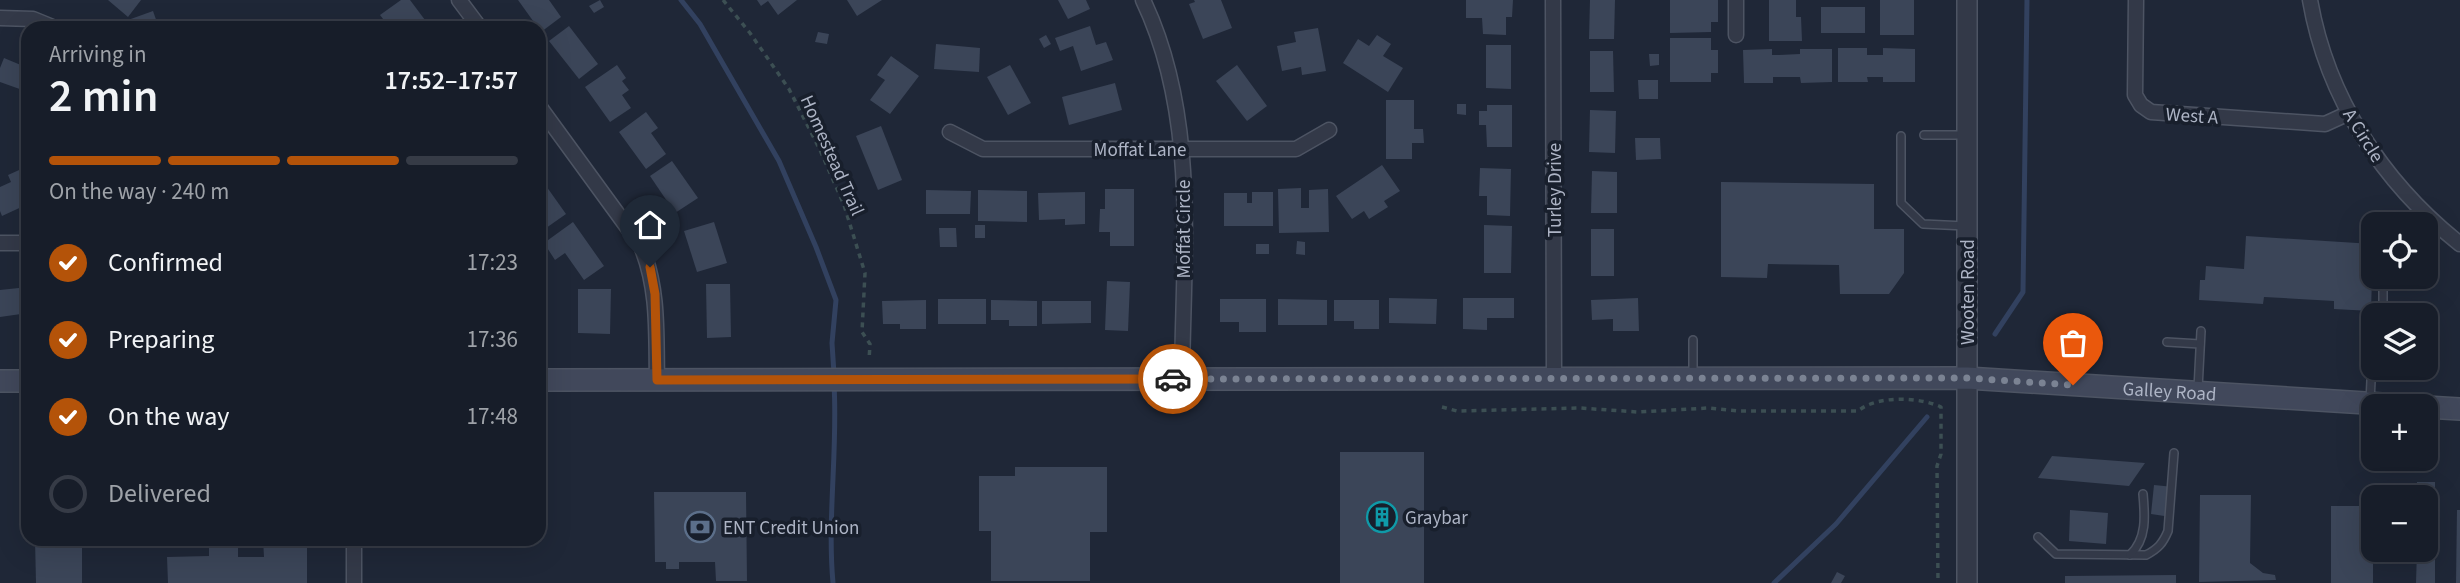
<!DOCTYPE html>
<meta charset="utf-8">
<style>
:root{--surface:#171d29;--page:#202631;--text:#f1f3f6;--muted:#9ea2a8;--line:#363b46;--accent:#b45309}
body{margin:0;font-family:"Source Sans 3",sans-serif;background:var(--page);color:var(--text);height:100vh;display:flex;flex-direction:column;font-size:26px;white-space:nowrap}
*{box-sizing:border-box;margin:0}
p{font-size:23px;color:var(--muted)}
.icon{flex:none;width:38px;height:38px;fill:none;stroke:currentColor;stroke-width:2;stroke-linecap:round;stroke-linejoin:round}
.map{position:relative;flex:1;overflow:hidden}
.side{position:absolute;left:21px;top:21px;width:525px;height:525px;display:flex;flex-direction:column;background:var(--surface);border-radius:21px;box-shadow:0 7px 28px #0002,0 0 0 2px var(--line)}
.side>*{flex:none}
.tools{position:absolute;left:2361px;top:212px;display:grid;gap:14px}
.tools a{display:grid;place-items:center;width:77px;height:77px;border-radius:14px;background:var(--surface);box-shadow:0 7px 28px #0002,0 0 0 2px var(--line);font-size:35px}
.pin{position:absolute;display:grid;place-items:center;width:60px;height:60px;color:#fff;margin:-72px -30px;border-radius:50% 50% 50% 0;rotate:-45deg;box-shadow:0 0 7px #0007}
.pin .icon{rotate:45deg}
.courier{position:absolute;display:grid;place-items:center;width:70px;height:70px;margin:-35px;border:5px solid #b45309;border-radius:50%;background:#fff;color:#222;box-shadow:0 2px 9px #0007}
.summary em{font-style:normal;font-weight:600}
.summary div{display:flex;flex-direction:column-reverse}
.summary{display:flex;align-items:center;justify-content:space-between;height:119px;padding:0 28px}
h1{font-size:46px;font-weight:600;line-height:52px}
.bar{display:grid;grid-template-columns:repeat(4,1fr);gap:10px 7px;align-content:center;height:84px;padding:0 28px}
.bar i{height:9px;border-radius:5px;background:var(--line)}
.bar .selected{background:var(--accent)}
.bar p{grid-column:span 4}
ol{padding:0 28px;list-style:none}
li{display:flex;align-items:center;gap:21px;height:77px}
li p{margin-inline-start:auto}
li .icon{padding:7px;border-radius:50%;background:var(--accent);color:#fff;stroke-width:4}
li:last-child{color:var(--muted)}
li i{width:38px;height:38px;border:4px solid var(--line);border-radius:50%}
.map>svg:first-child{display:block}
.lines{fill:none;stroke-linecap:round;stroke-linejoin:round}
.stream{stroke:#32415f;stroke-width:5}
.building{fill:#3b4558}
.service-casing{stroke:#4d5463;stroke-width:10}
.minor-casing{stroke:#4d5463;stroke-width:17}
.tertiary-casing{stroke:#4d5463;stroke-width:22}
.secondary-casing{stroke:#4d5463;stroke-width:24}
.path{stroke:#3c4f53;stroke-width:3.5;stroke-dasharray:5 5;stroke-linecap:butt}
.service{stroke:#333948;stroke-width:7}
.minor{stroke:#333948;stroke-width:14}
.tertiary{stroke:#333948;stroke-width:19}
.secondary{stroke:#41485b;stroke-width:21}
.done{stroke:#7b8393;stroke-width:7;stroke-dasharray:0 12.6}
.route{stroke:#b45309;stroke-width:9}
.labels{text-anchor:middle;stroke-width:7;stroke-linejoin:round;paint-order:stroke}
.street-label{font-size:19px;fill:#adb4c5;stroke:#181f2c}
.poi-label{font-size:19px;fill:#adb4c5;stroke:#181f2c;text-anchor:start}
</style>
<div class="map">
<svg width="2460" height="583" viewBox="0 0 2460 583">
<rect width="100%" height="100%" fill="#1f2737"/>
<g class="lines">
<g class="stream">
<polyline points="681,0 700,24 779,161 816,247 836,300 832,343 834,374"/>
<polyline points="1995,334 2023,292 2027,0"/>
<path d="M833 583C827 517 838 450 834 384"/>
<polyline points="1774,583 1836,524 1927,417"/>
</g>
</g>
<g class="building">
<polygon points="108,0 141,0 128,17"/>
<polygon points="401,0 410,0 431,28 390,28 380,15"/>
<polygon points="518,0 549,0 561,17 541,32"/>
<polygon points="600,0 604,7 594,13 589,6"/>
<polygon points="757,0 797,0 778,15 768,1 761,6"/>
<polygon points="847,0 882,0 857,16"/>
<polygon points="1058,0 1086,0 1090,9 1068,19"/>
<polygon points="1194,0 1221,0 1232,28 1203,39 1189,4 1195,2"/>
<polygon points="1466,0 1513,0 1512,17 1506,17 1506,35 1483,34 1482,18 1466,18"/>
<polygon points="1590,0 1615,0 1614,39 1589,39"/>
<polygon points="1670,0 1718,0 1718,22 1711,22 1711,32 1670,33"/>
<polygon points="1769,0 1796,0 1796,17 1801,17 1802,41 1769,41"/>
<rect x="1880" y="0" width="34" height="35"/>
<rect x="1821" y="7" width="44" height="26"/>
<polygon points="153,11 159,28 131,28 128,20"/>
<polygon points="569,26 598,64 579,79 549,41"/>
<polygon points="1090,26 1096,45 1106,42 1113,60 1081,71 1073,46 1060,51 1055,38"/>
<polygon points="1318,28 1326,71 1302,75 1301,67 1282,71 1277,46 1296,42 1294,32"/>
<polygon points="818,32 829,34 827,44 815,42"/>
<polygon points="1046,35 1051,44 1044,48 1039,39"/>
<polygon points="1377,35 1391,44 1383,56 1403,68 1388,92 1343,63 1358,39 1369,46"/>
<polygon points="1670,38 1711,38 1711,50 1718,50 1718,73 1711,73 1711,82 1670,82"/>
<polygon points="936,44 980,48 979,72 934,69"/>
<polygon points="1486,45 1511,45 1511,89 1486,88"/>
<polygon points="1838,48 1867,48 1867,55 1883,55 1883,48 1915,49 1915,82 1883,82 1883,77 1867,77 1868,82 1838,82"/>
<polygon points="1772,49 1772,55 1779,55 1800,54 1800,49 1832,49 1832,82 1801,83 1800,77 1773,77 1773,83 1744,83 1743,50"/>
<polygon points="1590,51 1613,51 1614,92 1590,92"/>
<polygon points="1649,54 1659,54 1659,65 1650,66"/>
<polygon points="891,56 919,76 890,114 870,100 885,80 877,75"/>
<polygon points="4,58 28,68 28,92 0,82 0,68"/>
<polygon points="617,65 626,78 622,81 629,90 622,95 631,108 610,122 585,87"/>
<polygon points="1010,65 1031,103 1008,115 987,77"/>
<polygon points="1237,65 1267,106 1247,121 1216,81"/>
<polygon points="1638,80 1658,80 1658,99 1639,99"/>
<polygon points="1115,83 1122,110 1069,125 1062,97"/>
<polygon points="1386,100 1414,100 1414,129 1423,129 1424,143 1412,143 1412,159 1386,159"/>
<polygon points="1457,104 1466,104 1466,115 1457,114"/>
<polygon points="1487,105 1512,105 1512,147 1487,147 1486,125 1479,125 1479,111 1487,111"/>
<polygon points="1590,110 1616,111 1615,153 1589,152"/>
<polygon points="646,112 658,128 651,133 666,154 646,169 619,132"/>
<polygon points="881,126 902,180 878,190 856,136"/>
<polygon points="1635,138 1660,138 1661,159 1636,160"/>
<polygon points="672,161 698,198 675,213 650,176"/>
<polygon points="1382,165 1400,191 1384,201 1388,207 1369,219 1364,211 1352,219 1336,196"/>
<polygon points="28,166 28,204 2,216 0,211 0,187 11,182 8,175"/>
<polygon points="1480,168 1511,169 1510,216 1487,215 1487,196 1479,196"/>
<polygon points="1592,171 1617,172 1617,213 1591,213"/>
<polygon points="539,176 566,214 539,233"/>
<polygon points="1721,182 1874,184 1874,229 1904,229 1904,273 1889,294 1840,294 1839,265 1768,264 1767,278 1721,277"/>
<polygon points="1301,188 1301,208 1309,208 1309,190 1328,189 1329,232 1279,233 1278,189"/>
<polygon points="1105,189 1134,189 1134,246 1110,246 1110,232 1099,232 1100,209 1105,209"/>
<polygon points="926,190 971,191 970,214 926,214"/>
<polygon points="978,190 1027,191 1027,222 978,221"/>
<polygon points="1085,192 1085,224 1065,225 1065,219 1039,220 1038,193"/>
<polygon points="1252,192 1273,192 1273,226 1224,226 1224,193 1247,193 1247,203 1252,203"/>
<polygon points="573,222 604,266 584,280 565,253 555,260 544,243"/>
<polygon points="714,222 727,263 697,272 684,231"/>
<rect x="975" y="225" width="10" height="13"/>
<polygon points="1484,225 1512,226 1511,273 1484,273"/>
<polygon points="939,228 956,228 957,247 940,247"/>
<rect x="1591" y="229" width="23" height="47"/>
<polygon points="2246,236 2373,244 2371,311 2334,309 2334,301 2264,297 2263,304 2199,300 2200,280 2205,280 2206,266 2244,269"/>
<polygon points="1297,241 1305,242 1305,255 1296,254"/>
<rect x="1256" y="244" width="13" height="10"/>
<polygon points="1107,281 1130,282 1128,331 1105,330"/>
<polygon points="706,284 730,284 731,337 707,338"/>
<polygon points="28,287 28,313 0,317 0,290"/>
<polygon points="578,289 611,289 610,334 578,333"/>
<polygon points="1389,298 1437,299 1436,324 1389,323"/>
<polygon points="1463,298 1514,298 1514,318 1487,318 1487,330 1463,329"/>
<polygon points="1638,298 1639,331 1613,331 1613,319 1592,320 1591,300"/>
<rect x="938" y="299" width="48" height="25"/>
<polygon points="1220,299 1266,299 1266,332 1239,332 1239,322 1220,322"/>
<polygon points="1278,299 1327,300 1327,325 1278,325"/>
<polygon points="926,300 926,329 900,329 900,324 883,324 882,301"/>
<polygon points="991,300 1037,301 1037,326 1009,326 1009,320 991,320"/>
<polygon points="1334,300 1379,300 1379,329 1354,329 1354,321 1334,321"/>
<polygon points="1042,301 1091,301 1091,323 1042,324"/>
<rect x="1340" y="452" width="84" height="131"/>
<polygon points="2052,456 2145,463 2129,486 2038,478"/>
<polygon points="1015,467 1107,467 1107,532 1090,532 1090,581 991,581 991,531 979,531 979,476 1015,476"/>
<polygon points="2417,482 2435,482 2435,583 2416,583 2417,550 2426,550 2426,497 2417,497"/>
<polygon points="2154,485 2174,487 2171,517 2151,514"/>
<polygon points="654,492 746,492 747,581 716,581 715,562 679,562 679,569 666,569 666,562 655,562"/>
<polygon points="2200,495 2251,495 2250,563 2263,573 2275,575 2276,580 2199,582"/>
<rect x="2331" y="506" width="42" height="77"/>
<polygon points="2070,510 2108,513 2106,544 2069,541"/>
<polygon points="2457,510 2460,510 2460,583 2456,583"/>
<polygon points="35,539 82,539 82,583 36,583"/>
<polygon points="209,539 238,539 238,557 264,557 263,539 307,539 307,583 168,583 167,557 209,556"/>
<polygon points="1837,572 1845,576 1841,583 1831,583"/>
<polygon points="2176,575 2176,583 2065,583 2065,576"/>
</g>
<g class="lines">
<g class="service-casing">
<g id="service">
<polyline points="1924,135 1966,135"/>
<polyline points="1901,136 1901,203 1923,224 1966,226"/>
<polyline points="2383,315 2383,276"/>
<polyline points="2167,342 2200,344"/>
<polyline points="1693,375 1693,340"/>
<polyline points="2198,389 2201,331"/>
<polyline points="2370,402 2373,338"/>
<path d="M2038 537 2056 554 2146 555C2158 549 2163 543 2168 531L2174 453"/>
<path d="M2130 555C2147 539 2145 516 2143 494"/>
</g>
</g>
<g class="minor-casing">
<g id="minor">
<polyline points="459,0 480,28"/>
<path d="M1143 0C1199 117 1183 254 1182 379"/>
<polyline points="1553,0 1554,379"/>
<polyline points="2136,0 2135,95 2141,105 2151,112 2325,124 2349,113"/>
<path d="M2310 0C2327 98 2383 183 2460 244"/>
<polyline points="0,18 33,19 55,28"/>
<polyline points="1736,35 1736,0"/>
<path d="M539 106 641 246C659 289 656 334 657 380"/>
<polyline points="950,132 983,149 1296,149 1329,130"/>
<polyline points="0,243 28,243"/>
<polyline points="354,583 354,539"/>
</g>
</g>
<g class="tertiary-casing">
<polyline id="tertiary" points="1967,0 1967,583"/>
</g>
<g class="secondary-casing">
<g id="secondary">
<path id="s1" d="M539 380 1967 378 2414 406"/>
<polyline points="0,381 28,381"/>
<polyline points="2426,407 2460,409"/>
</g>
</g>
<g class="path">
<polyline points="723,0 750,33 789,89 820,150 844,205 865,273 862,332 870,344 869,360"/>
<path d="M1442 407 1457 411 1580 408 1638 412 1708 408 1738 411H1858C1877 395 1920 397 1941 407V454L1937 466 1938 583"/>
</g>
<use href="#service" class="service"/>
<use href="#minor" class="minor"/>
<use href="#tertiary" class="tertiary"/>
<use href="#secondary" class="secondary"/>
</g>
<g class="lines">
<polyline class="done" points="1173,379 1967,378 2073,385"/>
<polyline class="route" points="650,267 655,294 657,380 1173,379"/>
</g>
<defs>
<g id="building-ring" transform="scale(1.575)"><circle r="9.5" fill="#181f2c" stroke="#0f9aa8" stroke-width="1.5"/><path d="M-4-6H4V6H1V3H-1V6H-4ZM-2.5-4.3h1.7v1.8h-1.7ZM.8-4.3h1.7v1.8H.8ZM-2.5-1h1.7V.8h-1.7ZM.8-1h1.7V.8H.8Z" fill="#0f9aa8"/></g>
<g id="bank-ring" transform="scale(1.575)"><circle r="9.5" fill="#181f2c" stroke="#5c6f8a" stroke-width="1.5"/><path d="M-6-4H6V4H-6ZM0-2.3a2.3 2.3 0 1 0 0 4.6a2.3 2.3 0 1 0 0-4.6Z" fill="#5c6f8a"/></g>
</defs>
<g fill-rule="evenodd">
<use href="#building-ring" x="1382" y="517"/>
<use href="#bank-ring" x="700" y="527"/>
</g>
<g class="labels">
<g class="street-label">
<text transform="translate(2192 115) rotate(4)" y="7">West A</text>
<text transform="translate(2364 135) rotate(58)" y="7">A Circle</text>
<text x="1140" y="156">Moffat Lane</text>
<text transform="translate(833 155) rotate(66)" y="7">Homestead Trail</text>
<text transform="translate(1554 190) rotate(-90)" y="7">Turley Drive</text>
<text transform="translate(1183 229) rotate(-90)" y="7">Moffat Circle</text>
<text transform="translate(1967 292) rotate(-90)" y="7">Wooten Road</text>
<text dy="7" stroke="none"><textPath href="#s1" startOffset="1631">Galley Road</textPath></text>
</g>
<g class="poi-label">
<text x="1405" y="524">Graybar</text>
<text x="723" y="534">ENT Credit Union</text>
</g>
</g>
</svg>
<div class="tools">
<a><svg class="icon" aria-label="locate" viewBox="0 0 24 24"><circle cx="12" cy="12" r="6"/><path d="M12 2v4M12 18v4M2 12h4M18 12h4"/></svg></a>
<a><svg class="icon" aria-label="layers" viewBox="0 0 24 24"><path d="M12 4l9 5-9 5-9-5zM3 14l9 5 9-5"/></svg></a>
<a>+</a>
<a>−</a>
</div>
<div class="pin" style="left:2073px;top:385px;background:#ea580c"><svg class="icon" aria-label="bag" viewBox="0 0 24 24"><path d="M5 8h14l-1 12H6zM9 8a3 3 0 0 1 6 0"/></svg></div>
<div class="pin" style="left:650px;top:267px;background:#1f2937"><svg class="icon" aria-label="home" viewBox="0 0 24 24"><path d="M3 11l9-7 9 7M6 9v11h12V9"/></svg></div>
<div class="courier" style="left:1173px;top:379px"><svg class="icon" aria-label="car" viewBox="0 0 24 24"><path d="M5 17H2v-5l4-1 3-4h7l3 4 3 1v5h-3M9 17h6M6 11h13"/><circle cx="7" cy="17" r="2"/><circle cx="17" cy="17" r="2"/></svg></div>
<section class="side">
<div class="summary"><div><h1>2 min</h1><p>Arriving in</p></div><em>17:52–17:57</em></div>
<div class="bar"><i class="selected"></i><i class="selected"></i><i class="selected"></i><i></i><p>On the way · 240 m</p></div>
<ol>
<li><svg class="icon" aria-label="check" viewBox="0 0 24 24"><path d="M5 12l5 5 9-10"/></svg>Confirmed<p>17:23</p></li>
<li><svg class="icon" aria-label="check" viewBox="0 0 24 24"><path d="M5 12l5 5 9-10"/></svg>Preparing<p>17:36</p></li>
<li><svg class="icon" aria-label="check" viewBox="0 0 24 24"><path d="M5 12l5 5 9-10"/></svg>On the way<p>17:48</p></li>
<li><i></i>Delivered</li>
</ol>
</section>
</div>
